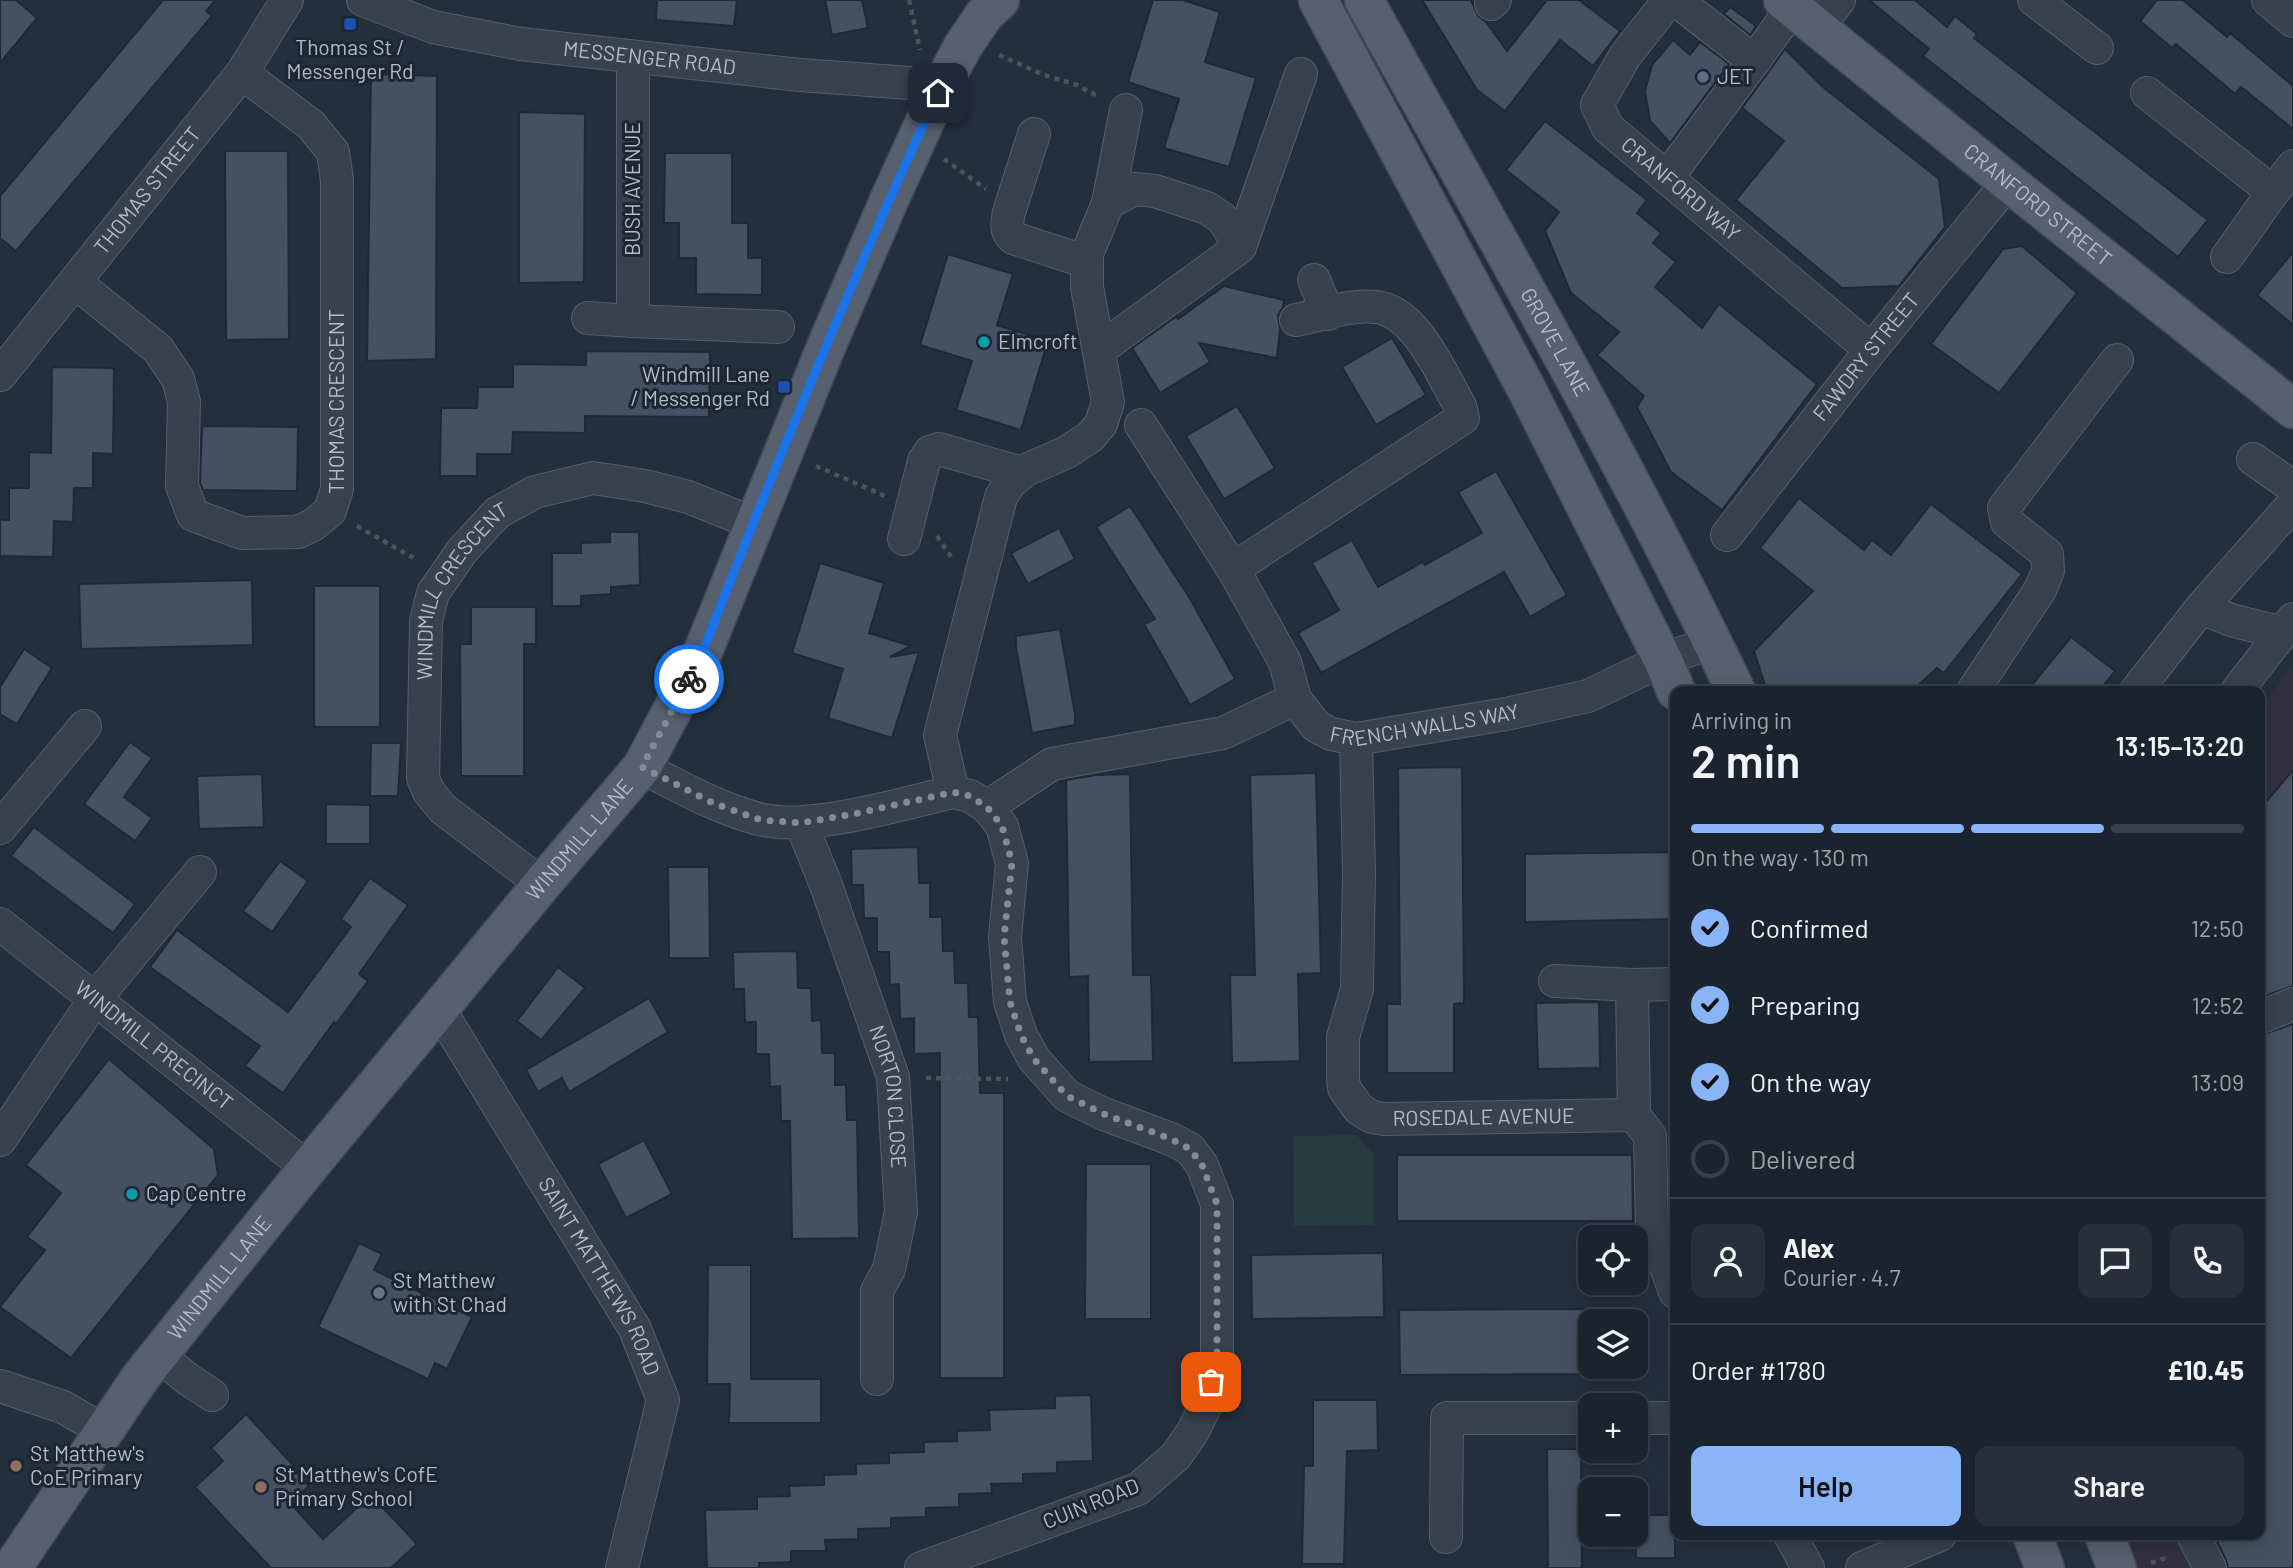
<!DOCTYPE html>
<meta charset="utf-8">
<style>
:root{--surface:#1b232e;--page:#282f3a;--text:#f1f3f6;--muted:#a0a4aa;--line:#39404a;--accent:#8ab4f8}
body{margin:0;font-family:Barlow,sans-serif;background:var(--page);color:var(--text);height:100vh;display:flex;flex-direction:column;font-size:26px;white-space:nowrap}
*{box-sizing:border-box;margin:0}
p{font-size:23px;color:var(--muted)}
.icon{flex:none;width:38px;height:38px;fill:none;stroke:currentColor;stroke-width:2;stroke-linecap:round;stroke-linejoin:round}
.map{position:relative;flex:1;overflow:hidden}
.details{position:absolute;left:1670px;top:686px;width:595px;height:854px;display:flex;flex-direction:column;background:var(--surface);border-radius:14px;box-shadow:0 4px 18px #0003,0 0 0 2px var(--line)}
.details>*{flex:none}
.buttons{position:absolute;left:1578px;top:1225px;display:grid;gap:14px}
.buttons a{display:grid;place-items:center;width:70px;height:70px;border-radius:14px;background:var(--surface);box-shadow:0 4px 18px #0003,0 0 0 2px var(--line);font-size:35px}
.pin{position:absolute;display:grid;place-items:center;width:60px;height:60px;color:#fff;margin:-30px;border-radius:14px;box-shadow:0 4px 10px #0006}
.courier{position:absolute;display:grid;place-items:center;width:70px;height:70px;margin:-35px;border:5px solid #1a73e8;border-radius:50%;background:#fff;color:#222;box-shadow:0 2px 9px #0007}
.overview em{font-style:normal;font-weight:600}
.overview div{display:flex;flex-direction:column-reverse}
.overview{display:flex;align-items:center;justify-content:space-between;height:119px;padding:0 21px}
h1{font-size:46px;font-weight:600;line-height:52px}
.bar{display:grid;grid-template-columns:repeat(4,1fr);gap:10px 7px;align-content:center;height:84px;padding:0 21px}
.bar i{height:9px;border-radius:5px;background:var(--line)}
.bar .current{background:var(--accent)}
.bar p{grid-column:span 4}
.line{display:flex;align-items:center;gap:18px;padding:0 21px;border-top:2px solid var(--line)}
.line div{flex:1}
.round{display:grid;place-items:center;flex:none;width:74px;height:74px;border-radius:14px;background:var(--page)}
ol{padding:0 21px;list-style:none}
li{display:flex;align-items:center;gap:21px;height:77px}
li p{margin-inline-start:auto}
li .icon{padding:7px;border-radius:50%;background:var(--accent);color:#111;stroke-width:4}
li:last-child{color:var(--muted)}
li i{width:38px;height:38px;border:4px solid var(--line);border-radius:50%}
.cta{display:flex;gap:14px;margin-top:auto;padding:14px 21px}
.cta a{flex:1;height:80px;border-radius:14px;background:var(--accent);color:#111;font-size:28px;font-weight:600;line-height:80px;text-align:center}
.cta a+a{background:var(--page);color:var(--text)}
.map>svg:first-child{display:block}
.medical{fill:#32303f}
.green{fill:#263c3f}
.building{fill:#455162;stroke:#1f2835;stroke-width:2}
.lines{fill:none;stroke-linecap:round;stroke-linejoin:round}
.minor-casing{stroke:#565f6c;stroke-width:34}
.major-casing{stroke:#414a57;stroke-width:41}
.path{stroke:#44595c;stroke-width:4.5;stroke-dasharray:5 5;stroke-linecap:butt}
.minor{stroke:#38414e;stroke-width:32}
.major{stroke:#56606e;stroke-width:38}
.done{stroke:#828b98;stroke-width:7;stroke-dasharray:0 12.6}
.route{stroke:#1a73e8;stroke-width:9}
.transit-dot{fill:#1a4fb4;stroke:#1d2633;stroke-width:2.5}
.service-dot{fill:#5c6f8a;stroke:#1d2633;stroke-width:2.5}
.culture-dot{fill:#0f9aa8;stroke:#1d2633;stroke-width:2.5}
.worship-dot{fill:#6b7280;stroke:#1d2633;stroke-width:2.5}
.education-dot{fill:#8d6e63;stroke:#1d2633;stroke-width:2.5}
.labels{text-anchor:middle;stroke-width:6;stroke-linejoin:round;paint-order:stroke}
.poi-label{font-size:21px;fill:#b4bcc9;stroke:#1d2633;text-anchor:start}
.street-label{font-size:21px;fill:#b4bcc9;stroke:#1d2633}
</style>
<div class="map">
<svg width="2293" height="1568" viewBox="0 0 2293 1568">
<rect width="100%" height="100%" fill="#242f3e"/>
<polygon class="medical" points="2293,666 2293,1568 2137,1568 2124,1535 2259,1535 2259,709"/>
<polygon class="green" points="1357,1135 1373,1154 1374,1225 1294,1226 1293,1136"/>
<g class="building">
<polygon points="0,0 16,0 37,18 0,63"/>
<polygon points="163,0 216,0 206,11 212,16 16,251 0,238 0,196"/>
<polygon points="657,0 737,0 734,26 656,20"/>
<polygon points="825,0 862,0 868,28 832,35"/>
<polygon points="1153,0 1183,0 1220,12 1205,62 1256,78 1229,167 1164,148 1179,99 1128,82"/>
<polygon points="1422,0 1471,0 1478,16 1486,22 1507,51 1547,0 1579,0 1620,31 1593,66 1560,40 1505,111 1477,90"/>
<polygon points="1869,0 1915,0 1947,27 1955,16 1977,34 1974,38 2208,220 2178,257 1923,56 1929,49"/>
<polygon points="2157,0 2183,0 2227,37 2230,33 2293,86 2293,129 2241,87 2235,94 2176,44 2172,48 2140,21"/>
<polygon points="1730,7 1756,26 1750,35 1724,14"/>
<polygon points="1673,40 1690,55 1700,42 1729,64 1670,143 1650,121 1645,91 1652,65"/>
<polygon points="1785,49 1823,87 1939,179 1945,227 1899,286 1842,288 1736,200 1784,141 1742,108"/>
<polygon points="371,74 437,76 436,359 367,361"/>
<polygon points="519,112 585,114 584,282 519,283"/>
<polygon points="1545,121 1647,200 1637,213 1661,233 1653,243 1676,262 1655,287 1702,328 1719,304 1817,384 1722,510 1671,472 1637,407 1644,396 1597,355 1619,332 1571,293 1545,231 1559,212 1506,170"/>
<polygon points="225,151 288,151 289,339 226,340"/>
<polygon points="665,153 732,153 732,223 748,223 748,258 762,258 762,295 696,294 696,258 679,258 679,223 664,223"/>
<polygon points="2022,246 2077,293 1999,393 1931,344 2003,249"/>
<polygon points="2293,252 2293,325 2257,295"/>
<polygon points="948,254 1013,274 997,325 1048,341 1021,430 956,410 972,361 920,345"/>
<polygon points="1224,286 1284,300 1283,307 1278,315 1280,328 1277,358 1199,343 1210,362 1160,393 1132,348 1174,318 1176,316 1178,319"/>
<polygon points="1392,338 1426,395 1376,425 1342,367"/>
<polygon points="586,351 710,352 709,417 585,416 585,433 513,432 512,454 477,454 477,476 440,476 441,408 477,408 478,387 513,387 513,364 586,365"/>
<polygon points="52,367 114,368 113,454 93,453 93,488 74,488 73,522 54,521 53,557 0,556 0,520 9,520 9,488 29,488 29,452 51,453"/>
<polygon points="1237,406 1275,468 1224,499 1186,436"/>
<polygon points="202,426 298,427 297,491 203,490 200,483"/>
<polygon points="1496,471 1567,595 1530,617 1504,572 1321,673 1298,633 1339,610 1312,563 1352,540 1378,587 1423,562 1425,565 1482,533 1458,492"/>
<polygon points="1799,498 1864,550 1872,540 1891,555 1931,504 2022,574 1944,673 1937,668 1914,689 1909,691 1767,691 1754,651 1813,591 1760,548"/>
<polygon points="1130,506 1189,597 1235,679 1190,705 1144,624 1155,619 1096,527"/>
<polygon points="1059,528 1075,559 1028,584 1011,553"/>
<polygon points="610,532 639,532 640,585 611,587 611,594 581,596 581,606 552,606 552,553 581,553 581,543 610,542"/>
<polygon points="820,563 884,583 869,633 911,646 890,657 919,652 892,738 828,718 843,669 792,653"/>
<polygon points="252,580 253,645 81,649 79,584"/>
<rect x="314" y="586" width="66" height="141"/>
<polygon points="471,607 536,607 536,644 524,644 524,776 461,776 460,644 471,644"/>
<polygon points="1060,629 1075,714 1075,725 1032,733 1016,648 1016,636"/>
<polygon points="2071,637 2115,671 2099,691 2027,691"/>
<polygon points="24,649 52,668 17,724 0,714 0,687"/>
<polygon points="130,742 152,758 124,797 152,818 135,841 84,804"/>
<polygon points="371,743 401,743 398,796 370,796"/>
<polygon points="1462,767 1464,1003 1454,1004 1454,1073 1387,1073 1387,1004 1400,1004 1398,768"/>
<polygon points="2293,770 2293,986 2259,998 2259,810"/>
<polygon points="1316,773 1321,973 1298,974 1300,1061 1232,1063 1230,975 1255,975 1250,775"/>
<polygon points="262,774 264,827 199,829 197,776"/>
<polygon points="1130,774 1133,975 1151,975 1153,1061 1089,1062 1088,976 1069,977 1066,780 1096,775"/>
<polygon points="326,804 370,805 370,844 326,844"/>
<polygon points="34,827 135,904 113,933 11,856"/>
<polygon points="918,847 919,883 930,883 930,917 942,917 943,951 954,951 955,983 968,983 969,1017 978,1017 980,1093 1004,1093 1004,1378 940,1378 940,1053 914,1054 914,1018 900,1019 899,984 890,985 889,952 877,952 877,918 864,918 863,885 852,885 851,849"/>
<polygon points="1675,852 1675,919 1525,922 1525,854"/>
<polygon points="280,861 308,881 272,932 243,911"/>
<polygon points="668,867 709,867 710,958 669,958"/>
<polygon points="370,878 408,905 359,974 368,981 336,1024 334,1022 283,1093 245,1066 260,1046 150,967 177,930 288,1012 351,927 341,919"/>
<polygon points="797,951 798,988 811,988 812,1021 821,1020 822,1053 835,1053 835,1085 846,1085 847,1120 857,1120 859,1238 792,1239 790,1121 781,1121 780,1086 770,1087 769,1054 756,1054 756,1022 745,1022 744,989 734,989 733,952"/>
<polygon points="558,967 585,988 541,1040 517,1021"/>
<polygon points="649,998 668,1032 569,1092 562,1078 538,1092 526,1070"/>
<polygon points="1599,1002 1600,1068 1538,1069 1536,1003"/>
<polygon points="2293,1024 2293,1568 2228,1568 2226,1560 2214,1535 2259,1535 2259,1036"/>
<polygon points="109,1059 214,1149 218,1175 71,1358 0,1307 45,1250 27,1237 61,1193 26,1165"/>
<polygon points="644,1140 672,1194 626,1218 598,1164"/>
<polygon points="1397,1155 1632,1155 1633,1221 1397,1221"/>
<polygon points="1086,1164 1151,1164 1151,1319 1085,1319"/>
<polygon points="359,1243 382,1254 374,1270 472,1317 447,1369 435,1363 428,1379 318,1327"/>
<polygon points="1383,1253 1384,1317 1252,1319 1251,1255"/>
<polygon points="708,1265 751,1265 751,1379 821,1379 821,1423 729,1423 730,1384 707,1384"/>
<polygon points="1588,1309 1589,1374 1400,1375 1399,1310"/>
<polygon points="1091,1395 1093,1461 1057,1462 1057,1473 1023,1474 1023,1483 991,1484 992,1493 959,1494 959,1507 926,1508 926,1517 891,1518 891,1528 858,1529 858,1539 825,1540 826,1551 791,1551 791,1562 759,1563 759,1568 707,1568 705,1510 757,1509 757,1497 790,1496 789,1486 824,1485 824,1475 856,1474 856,1464 889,1463 889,1453 924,1452 924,1442 957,1441 957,1431 990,1430 989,1410 1055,1408 1055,1396"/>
<polygon points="1313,1400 1377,1400 1378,1450 1347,1451 1344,1564 1302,1564 1304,1466 1313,1466"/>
<polygon points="246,1414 294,1466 292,1468 309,1486 290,1503 323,1539 371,1495 417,1544 391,1568 271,1568 195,1487 223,1461 211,1448"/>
<polygon points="1547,1449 1581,1449 1582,1568 1548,1568"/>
<rect x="1636" y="1515" width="39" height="43"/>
</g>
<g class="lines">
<g class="minor-casing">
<g id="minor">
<path id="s1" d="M363 0 433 27 521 44 800 75 924 84 938 93"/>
<path id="s2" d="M1669 0 1625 56 1597 105 1608 128 1871 350"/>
<polyline points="1676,0 1754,61 1793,7"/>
<polyline points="2034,0 2097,48"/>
<polyline points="2268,0 2293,21"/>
<polyline points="1491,4 1495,0"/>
<polyline points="1818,27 1839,0"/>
<polyline points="2147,93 2273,192 2293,166"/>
<path d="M1034 134 1009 212C1007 222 1005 230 1013 238L1087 262"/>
<polyline points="1667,178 1754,61"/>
<polyline points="1108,203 1126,110"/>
<polyline points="2227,257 2273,192"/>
<polyline points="1314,280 1328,314"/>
<path id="s3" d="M75 282 158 349 178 379 184 402 182 486 193 515 242 533 298 532 313 525 330 511 337 489V180L333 152 311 125 242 73"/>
<polyline points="588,318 633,321 778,327"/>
<polyline points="633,321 633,57"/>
<polyline points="1099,350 1240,247"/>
<path id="s4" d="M0 375 242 73 287 0"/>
<path id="s5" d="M1141 425 1233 569 1285 662 1295 699 1316 726 1331 734 1356 739 1506 714 1588 696 1663 660 1712 642"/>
<polyline points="2253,459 2293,487"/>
<path id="s6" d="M1727 535 1871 350 2008 182"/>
<polyline points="904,539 924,461 930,452 939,449 1022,473"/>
<path d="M1233 569 1463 418 1460 406C1442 375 1416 311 1376 307 1350 304 1321 315 1296 320"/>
<polyline points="2201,608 2293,504"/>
<polyline points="1973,691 2040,590 2048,571 2047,554 2007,522 2004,508 2117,360"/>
<polyline points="2136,691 2201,608 2231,620 2282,633"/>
<polyline points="2237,691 2293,619"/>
<path id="s7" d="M1356 739 1359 872 1357 989 1343 1037V1079L1344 1088 1359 1109 1372 1117 1384 1119 1634 1115 1650 1136 1652 1228 1675 1292"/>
<path d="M642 767C680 787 717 808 759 819 810 832 901 804 953 792L970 796 987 807 1002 826 1012 863 1005 937 1010 1002 1021 1035 1034 1059 1067 1096 1104 1114 1171 1139 1190 1149 1202 1165 1217 1204V1359L1206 1405 1192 1433 1176 1456 1138 1489 921 1568"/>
<polyline points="953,792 940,735 1001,497 1010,483 1024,471 1067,452 1090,437 1101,424 1108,402 1087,287 1087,254 1108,203 1134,189 1155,191 1207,208 1223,219 1240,247 1301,74"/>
<polyline points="987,807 1052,764 1223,733 1295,699"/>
<path id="s8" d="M801 823 826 885 893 1077 901 1212 889 1269 877 1291V1379"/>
<polyline points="0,828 85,726"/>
<path id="s9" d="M542 884 443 809 429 792 423 778 426 621 433 593 462 551 497 513 535 492 593 478 645 486 688 497 753 523"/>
<path id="s10" d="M0 924 308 1168"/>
<polyline points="1555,981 1632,985"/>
<path id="s11" d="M439 1009 635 1329 663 1400 622 1568"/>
<polyline points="2259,1018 2293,1004"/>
<polyline points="1634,1115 1632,985 1675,984"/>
<polyline points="0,1140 95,999 200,872"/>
<polyline points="158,1355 189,1380 212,1395"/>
<polyline points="0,1386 63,1407 103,1430"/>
<polyline points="1636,1418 1675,1418"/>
<polyline points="1790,1535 1808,1568"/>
<polyline points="2193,1535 2210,1568"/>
<polyline points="1446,1537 1447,1418 1591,1418"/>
<polyline points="1862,1568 1940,1535"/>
</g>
</g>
<g class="major-casing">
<g id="major">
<polyline points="1318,0 1526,388 1663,660 1676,691"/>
<path id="s12" d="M1364 0C1491 229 1623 455 1736 691"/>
<path id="s13" d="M1783 0 2008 182 2293 409"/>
<polyline points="2032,1535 2045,1568"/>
<polyline points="2104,1535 2117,1568"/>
<path id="s14" d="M12 1568 140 1378 308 1168 542 884 642 767 702 654 826 347 890 198 938 93 963 46 984 15 1000 0"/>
</g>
</g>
<g class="path">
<polyline points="909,0 920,50"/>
<polyline points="999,55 1044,75 1077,85 1097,96"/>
<polyline points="944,159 986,189"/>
<polyline points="816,466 885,496"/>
<polyline points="357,526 417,560"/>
<polyline points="937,536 952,558"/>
<polyline points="926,1078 1008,1079"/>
<polyline points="2151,1563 2169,1557"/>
</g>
<use href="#minor" class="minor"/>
<use href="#major" class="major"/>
</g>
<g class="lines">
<polyline class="done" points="689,679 642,767 713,803 761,820 801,823 859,813 953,792 970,796 987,807 1002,826 1012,863 1004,937 1010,1002 1021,1035 1034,1059 1067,1096 1104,1114 1171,1139 1190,1149 1202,1165 1217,1204 1217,1359 1211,1382"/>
<path class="route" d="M689 679 702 654C775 465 853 277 938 93"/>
</g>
<g class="transit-dot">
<rect x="343" y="17" width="14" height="14" rx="3.5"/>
<rect x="777" y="380" width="14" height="14" rx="3.5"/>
</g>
<circle class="service-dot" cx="1703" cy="77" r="7"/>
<g class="culture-dot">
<circle cx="984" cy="342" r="7"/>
<circle cx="132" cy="1194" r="7"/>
</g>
<circle class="worship-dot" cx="379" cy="1293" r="7"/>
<g class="education-dot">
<circle cx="16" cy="1466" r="7"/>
<circle cx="261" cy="1487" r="7"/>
</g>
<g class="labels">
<g class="poi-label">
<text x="350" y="55" text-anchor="middle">Thomas St /<tspan x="350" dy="24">Messenger Rd</tspan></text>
<text x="1717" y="84">JET</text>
<text x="998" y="349">Elmcroft</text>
<text x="770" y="382" text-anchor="end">Windmill Lane<tspan x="770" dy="24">/ Messenger Rd</tspan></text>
<text x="146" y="1201">Cap Centre</text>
<text x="393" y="1288">St Matthew<tspan x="393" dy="24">with St Chad</tspan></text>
<text x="30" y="1461">St Matthew's<tspan x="30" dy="24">CoE Primary</tspan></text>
<text x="275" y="1482">St Matthew's CofE<tspan x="275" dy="24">Primary School</tspan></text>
</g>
<g class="street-label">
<text dy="7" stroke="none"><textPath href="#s1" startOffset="294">MESSENGER ROAD</textPath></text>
<text transform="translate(633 189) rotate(-90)" y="7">BUSH AVENUE</text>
<text dy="7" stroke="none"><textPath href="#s2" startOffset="248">CRANFORD WAY</textPath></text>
<text dy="7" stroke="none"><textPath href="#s4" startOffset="236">THOMAS STREET</textPath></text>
<text dy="7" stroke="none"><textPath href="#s13" startOffset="327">CRANFORD STREET</textPath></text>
<text dy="7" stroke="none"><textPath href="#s12" startOffset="392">GROVE LANE</textPath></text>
<text dy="7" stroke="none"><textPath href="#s6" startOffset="226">FAWDRY STREET</textPath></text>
<text dy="7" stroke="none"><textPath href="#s3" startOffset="539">THOMAS CRESCENT</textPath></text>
<text dy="7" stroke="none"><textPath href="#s9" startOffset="360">WINDMILL CRESCENT</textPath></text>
<text dy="7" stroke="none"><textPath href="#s5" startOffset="462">FRENCH WALLS WAY</textPath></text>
<text dy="7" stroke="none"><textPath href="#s14" startOffset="924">WINDMILL LANE</textPath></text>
<text dy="7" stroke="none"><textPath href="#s10" startOffset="196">WINDMILL PRECINCT</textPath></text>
<text dy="7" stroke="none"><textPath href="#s8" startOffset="289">NORTON CLOSE</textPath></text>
<text dy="7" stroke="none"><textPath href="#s7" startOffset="504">ROSEDALE AVENUE</textPath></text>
<text dy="7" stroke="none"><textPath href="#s14" startOffset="357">WINDMILL LANE</textPath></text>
<text dy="7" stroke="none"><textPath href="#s11" startOffset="312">SAINT MATTHEWS ROAD</textPath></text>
<text transform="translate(1091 1504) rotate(-22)" y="7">CUIN ROAD</text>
</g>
</g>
</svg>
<div class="buttons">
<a><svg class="icon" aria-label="locate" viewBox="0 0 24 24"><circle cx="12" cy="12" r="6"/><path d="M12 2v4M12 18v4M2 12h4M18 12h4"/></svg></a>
<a><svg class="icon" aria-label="layers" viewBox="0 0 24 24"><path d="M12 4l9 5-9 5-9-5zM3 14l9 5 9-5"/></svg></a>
<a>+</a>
<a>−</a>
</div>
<div class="pin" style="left:1211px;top:1382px;background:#ea580c"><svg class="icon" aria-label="bag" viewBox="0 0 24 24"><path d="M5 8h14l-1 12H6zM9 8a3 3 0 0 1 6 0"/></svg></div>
<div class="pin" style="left:938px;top:93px;background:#1f2937"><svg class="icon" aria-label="home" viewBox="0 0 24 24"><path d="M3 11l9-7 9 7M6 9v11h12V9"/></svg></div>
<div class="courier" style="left:689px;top:679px"><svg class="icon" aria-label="bike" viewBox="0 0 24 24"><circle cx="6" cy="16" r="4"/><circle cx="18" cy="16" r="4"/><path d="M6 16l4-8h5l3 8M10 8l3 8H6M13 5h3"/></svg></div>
<section class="details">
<div class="overview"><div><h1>2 min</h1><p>Arriving in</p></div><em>13:15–13:20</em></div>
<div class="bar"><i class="current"></i><i class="current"></i><i class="current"></i><i></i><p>On the way · 130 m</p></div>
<ol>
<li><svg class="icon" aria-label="check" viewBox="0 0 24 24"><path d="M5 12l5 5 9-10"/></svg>Confirmed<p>12:50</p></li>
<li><svg class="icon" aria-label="check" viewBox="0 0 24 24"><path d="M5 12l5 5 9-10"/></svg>Preparing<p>12:52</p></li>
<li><svg class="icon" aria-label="check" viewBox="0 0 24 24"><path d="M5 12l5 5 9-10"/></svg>On the way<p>13:09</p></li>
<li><i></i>Delivered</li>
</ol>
<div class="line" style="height:126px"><a class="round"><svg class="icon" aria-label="person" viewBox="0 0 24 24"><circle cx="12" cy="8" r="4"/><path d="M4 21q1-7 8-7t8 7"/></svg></a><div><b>Alex</b><p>Courier · 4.7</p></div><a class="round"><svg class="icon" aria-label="chat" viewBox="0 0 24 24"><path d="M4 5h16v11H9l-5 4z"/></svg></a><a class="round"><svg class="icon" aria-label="phone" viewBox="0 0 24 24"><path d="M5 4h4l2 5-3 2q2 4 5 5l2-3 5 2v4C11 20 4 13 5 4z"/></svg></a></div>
<div class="line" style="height:91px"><div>Order #1780</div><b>£10.45</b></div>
<div class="cta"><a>Help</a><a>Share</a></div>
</section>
</div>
